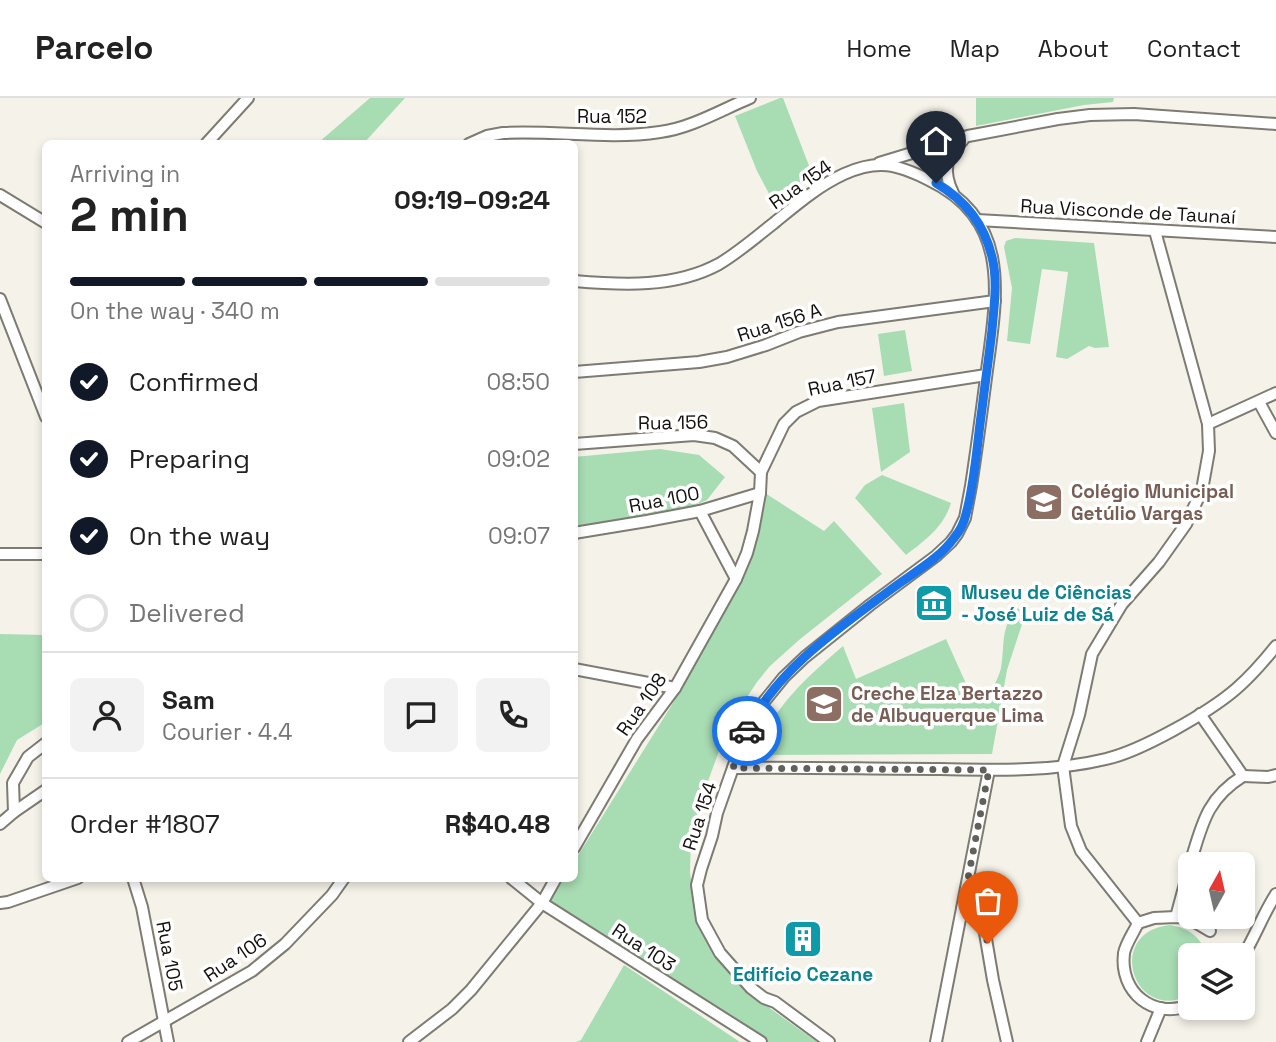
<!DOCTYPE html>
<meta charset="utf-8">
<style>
:root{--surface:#fff;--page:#f2f2f2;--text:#222;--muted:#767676;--line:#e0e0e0;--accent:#111827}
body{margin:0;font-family:"Space Grotesk",sans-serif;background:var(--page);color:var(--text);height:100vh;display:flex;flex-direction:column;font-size:26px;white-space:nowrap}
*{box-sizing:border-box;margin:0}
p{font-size:23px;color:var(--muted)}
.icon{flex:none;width:38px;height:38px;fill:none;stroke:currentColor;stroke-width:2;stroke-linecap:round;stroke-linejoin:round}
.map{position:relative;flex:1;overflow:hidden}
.drawer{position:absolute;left:42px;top:42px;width:536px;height:742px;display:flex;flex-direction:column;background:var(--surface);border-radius:10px;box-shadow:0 4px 10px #0003}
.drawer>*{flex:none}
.needle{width:46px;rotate:8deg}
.buttons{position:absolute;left:1178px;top:754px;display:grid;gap:14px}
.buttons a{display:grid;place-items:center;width:77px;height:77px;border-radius:10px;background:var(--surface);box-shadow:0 4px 10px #0003;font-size:35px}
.pin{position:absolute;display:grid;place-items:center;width:60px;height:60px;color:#fff;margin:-72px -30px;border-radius:50% 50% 50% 0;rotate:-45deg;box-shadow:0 0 7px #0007}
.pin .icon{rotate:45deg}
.courier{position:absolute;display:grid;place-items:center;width:70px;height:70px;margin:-35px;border:5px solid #1a73e8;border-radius:50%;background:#fff;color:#222;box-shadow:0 2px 9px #0007}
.head em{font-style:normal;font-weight:700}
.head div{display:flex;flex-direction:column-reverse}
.head{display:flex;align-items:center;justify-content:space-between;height:119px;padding:0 28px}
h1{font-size:46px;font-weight:700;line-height:52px}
.bar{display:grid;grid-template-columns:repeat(4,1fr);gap:10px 7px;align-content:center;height:84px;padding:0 28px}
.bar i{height:9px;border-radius:5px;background:var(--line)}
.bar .active{background:var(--accent)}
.bar p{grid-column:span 4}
.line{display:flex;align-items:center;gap:18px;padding:0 28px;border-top:2px solid var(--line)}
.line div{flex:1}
.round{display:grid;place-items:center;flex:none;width:74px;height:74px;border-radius:10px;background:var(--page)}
ol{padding:0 28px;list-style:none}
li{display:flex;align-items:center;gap:21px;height:77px}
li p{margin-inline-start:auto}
li .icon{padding:7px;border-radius:50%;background:var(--accent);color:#fff;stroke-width:4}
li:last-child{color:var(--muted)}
li i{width:38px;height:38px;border:4px solid var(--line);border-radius:50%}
header{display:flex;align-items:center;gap:42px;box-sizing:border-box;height:98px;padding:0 35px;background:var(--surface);border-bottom:2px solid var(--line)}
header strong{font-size:33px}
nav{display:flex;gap:38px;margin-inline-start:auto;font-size:24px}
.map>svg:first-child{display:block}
.green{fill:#a8dcb3}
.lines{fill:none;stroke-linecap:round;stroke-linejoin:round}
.street-casing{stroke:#7d7b72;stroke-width:14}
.street{stroke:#fff;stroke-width:10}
.done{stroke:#61605b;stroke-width:7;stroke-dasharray:0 12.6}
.route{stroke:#1a73e8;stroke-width:9}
.labels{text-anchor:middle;stroke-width:7;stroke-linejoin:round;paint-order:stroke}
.street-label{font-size:19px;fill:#12110e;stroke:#fff}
.education-label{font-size:19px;font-weight:bold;fill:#785e54;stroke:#fff;text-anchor:start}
.culture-label{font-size:19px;font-weight:bold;fill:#0d838f;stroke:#fff;text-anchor:start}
</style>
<header>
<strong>Parcelo</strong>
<nav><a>Home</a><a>Map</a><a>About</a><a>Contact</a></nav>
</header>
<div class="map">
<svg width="1276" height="944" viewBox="0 0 1276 944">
<rect width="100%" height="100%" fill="#f5f3e9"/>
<g class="green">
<polygon points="370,0 405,0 364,45 318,45"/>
<polygon points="780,0 783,0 813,78 775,107 757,73 735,18"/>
<polygon points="976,0 1114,0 1113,4 1084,7 976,28"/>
<polygon points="1015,140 1094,145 1109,249 1095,250 1089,248 1067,261 1056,259 1068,174 1042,171 1030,246 1007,243 1012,190 1004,149 1006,143"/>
<polygon points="905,232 912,273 884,278 878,236"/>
<polygon points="904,305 910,354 881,374 872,310"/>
<polygon points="660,351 699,357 725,379 707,402 684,412 574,428 574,359"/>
<path d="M882 377 951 405C944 429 924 443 906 457L855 400 865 387Z"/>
<polygon points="765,395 824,433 834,423 882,476 799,542 770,568 757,584 732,622 722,645 704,694 691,737 690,774 695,810 701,826 750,892 771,911 817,944 765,944 549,804 564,781 574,780 574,764 673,605 737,491 759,433"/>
<path d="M1017 510 1026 514 1007 572 992 656 755 657C772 610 806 580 843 548L856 581 946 541 972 599 977 597 986 602C991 592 999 580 1001 570 1005 547 1000 530 1017 510Z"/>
<polygon points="0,536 45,537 46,624 17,642 0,676"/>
<path d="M1170 827C1189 830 1201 839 1207 857L1190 858V897C1133 926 1104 834 1170 827Z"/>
<polygon points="624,867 740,944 576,944 581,942"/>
</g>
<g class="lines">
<g class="street-casing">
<g id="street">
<polyline points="206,46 248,0"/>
<path d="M469 46 487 38 503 35C555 32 608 42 660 34 691 30 721 12 750 0"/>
<polyline points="879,65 968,38 1058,21 1090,17 1134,16 1276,26"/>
<path d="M953 95C943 75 945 56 963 42"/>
<polyline points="0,97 46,125"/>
<polyline points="977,122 1276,139"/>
<path d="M574 183C622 187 675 190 719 166 739 154 756 139 774 125 796 107 818 88 844 76 878 61 897 66 929 82 1012 122 997 197 987 272 982 311 977 349 971 388L965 420 957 436 951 444 936 458 870 507 805 559 784 579 762 606 750 628 740 650 717 715 712 738 701 771 697 787 702 822 720 855 751 890 764 900 775 904 829 944"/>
<polyline points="0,201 46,319"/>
<polyline points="574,274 699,264 727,259 766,247 799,234 838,224 995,203"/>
<polyline points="1259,304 1276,335"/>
<polyline points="1208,326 1276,295"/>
<polyline points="574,346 694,337 715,340 733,348 761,374"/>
<polyline points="700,413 736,481"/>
<polyline points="574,435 647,423 700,413 760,395"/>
<polyline points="0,456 46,456"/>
<polyline points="574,571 675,590"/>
<polyline points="1200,616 1243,678"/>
<path d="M733 670C802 669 872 671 941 671 994 672 1053 674 1106 661 1141 653 1208 615 1236 591 1251 578 1264 563 1276 548"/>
<polyline points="1243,678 1268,679 1276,677"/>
<polyline points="14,714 46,692"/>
<polyline points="0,726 14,714 13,685 28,659 46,645"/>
<polyline points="574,750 637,641 675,590 736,481 747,455 753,433 760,395 761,374 784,326 796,314 818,303 986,277"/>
<path d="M1190 766C1202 727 1206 701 1243 678"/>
<polyline points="133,780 142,809 168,944"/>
<polyline points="511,780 542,805 761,944"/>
<polyline points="0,805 8,804 78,780"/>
<polyline points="962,811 981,825 985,835 993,882 1007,944"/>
<polyline points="1176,819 1190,767"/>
<polyline points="1138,825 1081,753 1071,728 1063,668 1079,617 1092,556 1122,506 1159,464 1186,426 1202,392 1209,353 1208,326 1155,133"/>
<path d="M1242 860C1255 839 1263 816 1276 796"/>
<path d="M1190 907C1153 922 1119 894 1124 855 1126 845 1134 834 1138 825L1154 820 1176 819 1188 820 1210 833"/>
<polyline points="128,944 252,873 285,846 332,797 344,780"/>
<polyline points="409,944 452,911 471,892 542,805 556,780"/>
<polyline points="936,944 989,672"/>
<polyline points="1147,944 1161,910"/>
</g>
</g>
<use href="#street" class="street"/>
</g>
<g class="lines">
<polyline class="done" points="747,633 733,670 989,672 962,811 981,825 988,845"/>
<path class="route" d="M747 633C776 572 839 530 893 490 913 475 939 461 954 440 960 433 964 425 966 416 975 384 977 345 982 311 985 285 989 259 992 232 994 208 998 183 992 159 984 125 965 102 936 85"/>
</g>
<defs>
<g id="school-square" transform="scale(2.0125)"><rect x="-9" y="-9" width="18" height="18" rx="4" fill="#8d6e63" stroke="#fff"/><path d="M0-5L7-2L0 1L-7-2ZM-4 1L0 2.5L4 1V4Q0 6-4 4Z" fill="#fff"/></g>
<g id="museum-square" transform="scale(2.0125)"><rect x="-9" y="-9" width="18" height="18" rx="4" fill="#0f9aa8" stroke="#fff"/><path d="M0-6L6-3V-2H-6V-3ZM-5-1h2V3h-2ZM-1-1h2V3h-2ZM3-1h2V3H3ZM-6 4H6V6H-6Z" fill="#fff"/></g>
<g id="building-square" transform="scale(2.0125)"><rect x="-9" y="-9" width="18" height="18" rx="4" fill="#0f9aa8" stroke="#fff"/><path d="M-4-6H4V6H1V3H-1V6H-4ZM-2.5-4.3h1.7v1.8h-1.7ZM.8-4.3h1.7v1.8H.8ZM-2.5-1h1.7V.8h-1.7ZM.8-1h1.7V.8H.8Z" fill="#fff"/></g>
</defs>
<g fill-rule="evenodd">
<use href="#school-square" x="1044" y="404"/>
<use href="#museum-square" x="934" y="505"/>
<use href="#school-square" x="824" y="606"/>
<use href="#building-square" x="803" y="841"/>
</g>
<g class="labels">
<g class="street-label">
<text x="612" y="25">Rua 152</text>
<text transform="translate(800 86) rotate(-35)" y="7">Rua 154</text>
<text transform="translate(1128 113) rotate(3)" y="7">Rua Visconde de Taunaí</text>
<text transform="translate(779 224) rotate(-18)" y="7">Rua 156 A</text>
<text transform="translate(842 284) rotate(-12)" y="7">Rua 157</text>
<text transform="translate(673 324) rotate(-1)" y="7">Rua 156</text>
<text transform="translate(664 401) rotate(-11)" y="7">Rua 100</text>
<text transform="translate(641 606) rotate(-55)" y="7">Rua 108</text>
<text transform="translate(699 718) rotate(-72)" y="7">Rua 154</text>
<text transform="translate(644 849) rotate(33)" y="7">Rua 103</text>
<text transform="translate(170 858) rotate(79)" y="7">Rua 105</text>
<text transform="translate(235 859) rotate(-34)" y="7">Rua 106</text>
</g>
<g class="education-label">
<text x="1071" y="400">Colégio Municipal<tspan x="1071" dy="22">Getúlio Vargas</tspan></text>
<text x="851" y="602">Creche Elza Bertazzo<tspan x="851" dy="22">de Albuquerque Lima</tspan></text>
</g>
<g class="culture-label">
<text x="961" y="501">Museu de Ciências<tspan x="961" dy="22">- José Luiz de Sá</tspan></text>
<text x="803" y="883" text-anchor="middle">Edifício Cezane</text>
</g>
</g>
</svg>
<div class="buttons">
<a><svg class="needle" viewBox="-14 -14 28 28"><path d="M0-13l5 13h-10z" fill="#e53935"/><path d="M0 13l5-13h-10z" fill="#767676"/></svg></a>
<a><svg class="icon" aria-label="layers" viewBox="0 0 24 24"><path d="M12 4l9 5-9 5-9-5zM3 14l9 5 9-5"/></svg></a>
</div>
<div class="pin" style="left:988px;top:845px;background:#ea580c"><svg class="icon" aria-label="bag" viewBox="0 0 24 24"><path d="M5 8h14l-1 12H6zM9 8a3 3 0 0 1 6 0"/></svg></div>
<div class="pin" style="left:936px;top:85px;background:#1f2937"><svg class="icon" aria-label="home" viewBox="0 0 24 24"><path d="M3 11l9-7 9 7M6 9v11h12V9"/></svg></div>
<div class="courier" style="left:747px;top:633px"><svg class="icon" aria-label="car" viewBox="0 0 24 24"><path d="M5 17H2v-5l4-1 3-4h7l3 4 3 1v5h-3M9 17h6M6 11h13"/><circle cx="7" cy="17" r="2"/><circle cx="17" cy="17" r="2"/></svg></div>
<section class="drawer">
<div class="head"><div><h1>2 min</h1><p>Arriving in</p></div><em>09:19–09:24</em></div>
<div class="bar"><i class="active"></i><i class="active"></i><i class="active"></i><i></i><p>On the way · 340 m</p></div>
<ol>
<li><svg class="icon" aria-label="check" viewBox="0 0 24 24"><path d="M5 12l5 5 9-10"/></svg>Confirmed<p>08:50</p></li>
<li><svg class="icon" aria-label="check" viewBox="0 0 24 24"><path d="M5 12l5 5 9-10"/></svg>Preparing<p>09:02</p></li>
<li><svg class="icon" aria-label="check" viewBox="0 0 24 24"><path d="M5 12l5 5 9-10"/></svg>On the way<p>09:07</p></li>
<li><i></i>Delivered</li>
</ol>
<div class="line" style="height:126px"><a class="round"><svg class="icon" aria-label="person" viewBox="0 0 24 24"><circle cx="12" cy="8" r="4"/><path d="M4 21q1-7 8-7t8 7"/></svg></a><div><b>Sam</b><p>Courier · 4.4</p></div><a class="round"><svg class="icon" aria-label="chat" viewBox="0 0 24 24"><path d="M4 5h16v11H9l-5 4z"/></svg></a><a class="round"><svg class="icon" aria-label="phone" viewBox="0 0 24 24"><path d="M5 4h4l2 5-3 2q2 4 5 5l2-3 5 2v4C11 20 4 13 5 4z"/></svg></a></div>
<div class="line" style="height:91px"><div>Order #1807</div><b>R$40.48</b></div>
</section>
</div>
